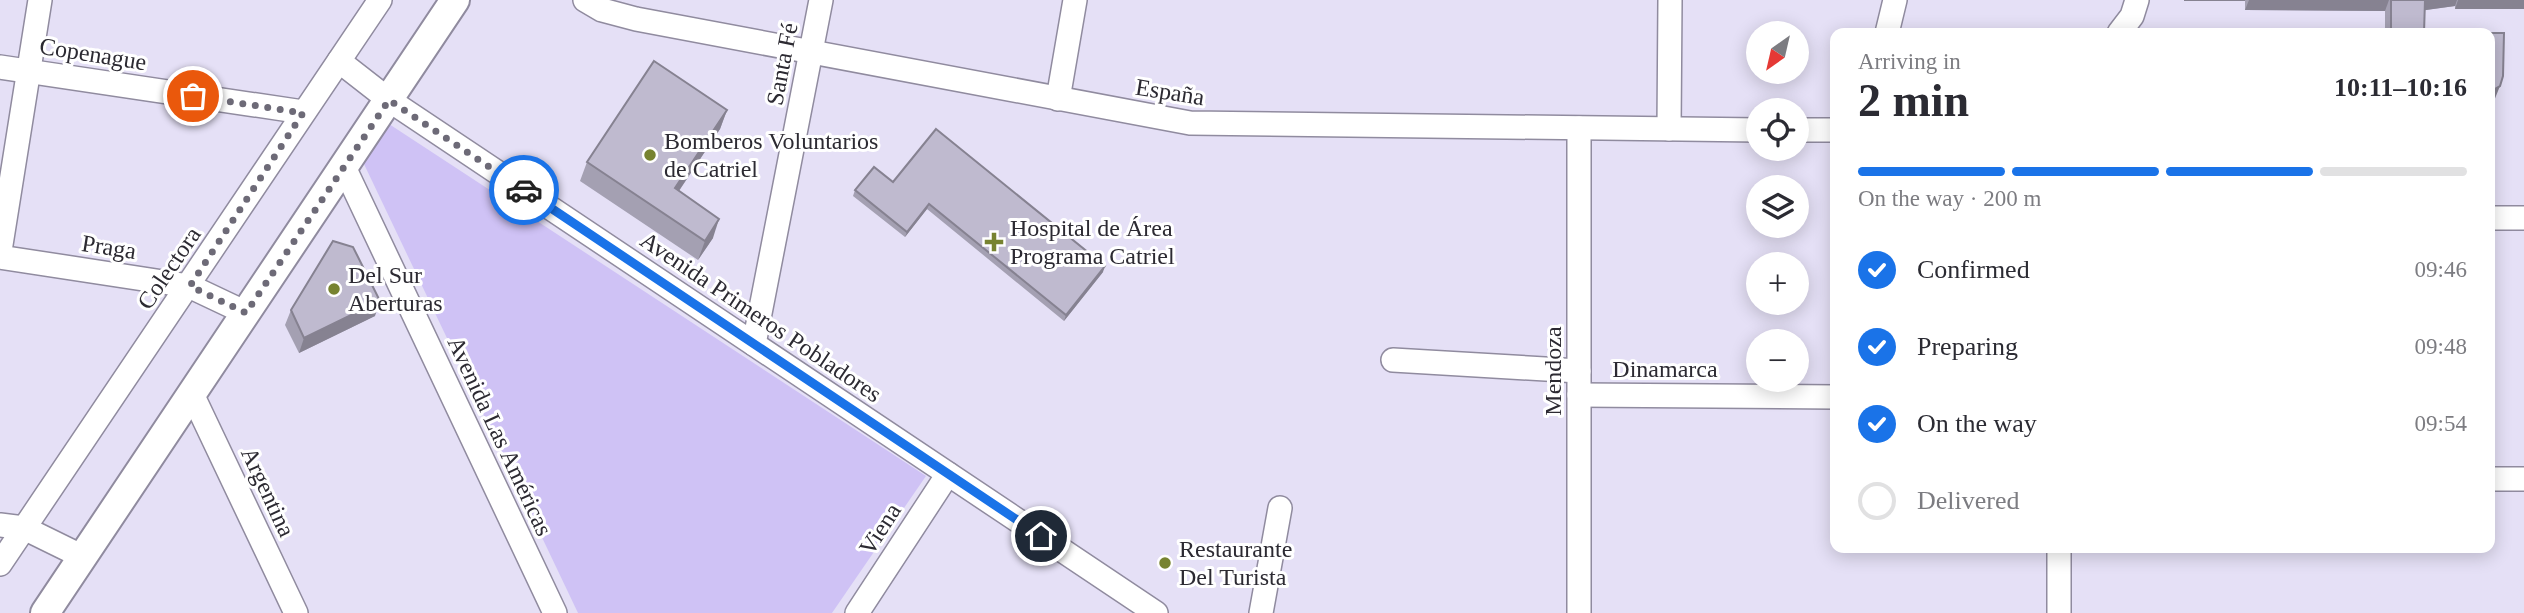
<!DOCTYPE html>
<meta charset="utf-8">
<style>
:root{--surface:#fff;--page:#f7f7f7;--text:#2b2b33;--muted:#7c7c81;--line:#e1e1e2;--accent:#1a73e8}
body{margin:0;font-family:"Times New Roman",serif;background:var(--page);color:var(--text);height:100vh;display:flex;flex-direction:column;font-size:26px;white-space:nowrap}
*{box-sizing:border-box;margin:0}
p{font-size:23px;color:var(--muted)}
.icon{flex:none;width:38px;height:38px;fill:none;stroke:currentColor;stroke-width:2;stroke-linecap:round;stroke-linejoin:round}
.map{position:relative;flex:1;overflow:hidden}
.details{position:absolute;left:1830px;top:28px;width:665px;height:525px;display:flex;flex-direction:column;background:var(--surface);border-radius:14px;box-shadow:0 4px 18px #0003}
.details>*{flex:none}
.needle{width:46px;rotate:214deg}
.buttons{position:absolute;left:1746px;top:21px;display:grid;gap:14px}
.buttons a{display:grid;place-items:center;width:63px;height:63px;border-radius:50%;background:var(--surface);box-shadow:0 4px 18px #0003;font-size:35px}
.pin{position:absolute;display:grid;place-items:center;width:60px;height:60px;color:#fff;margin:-30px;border:4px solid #fff;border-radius:50%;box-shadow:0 2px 7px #0007}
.courier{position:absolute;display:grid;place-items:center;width:70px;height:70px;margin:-35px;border:5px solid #1a73e8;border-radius:50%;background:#fff;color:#222;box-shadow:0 2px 9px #0007}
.headline em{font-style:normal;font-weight:700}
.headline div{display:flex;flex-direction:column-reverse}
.headline{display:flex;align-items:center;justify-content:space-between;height:119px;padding:0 28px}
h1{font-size:46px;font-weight:700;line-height:52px}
.bar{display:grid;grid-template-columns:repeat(4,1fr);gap:10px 7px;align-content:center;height:84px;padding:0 28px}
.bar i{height:9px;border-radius:5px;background:var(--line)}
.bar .current{background:var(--accent)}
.bar p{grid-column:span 4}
ol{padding:0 28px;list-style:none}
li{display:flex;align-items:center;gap:21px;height:77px}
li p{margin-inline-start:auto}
li .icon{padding:7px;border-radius:50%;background:var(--accent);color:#fff;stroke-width:4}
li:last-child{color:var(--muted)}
li i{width:38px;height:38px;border:4px solid var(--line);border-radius:50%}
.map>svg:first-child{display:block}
.green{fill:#cfc2f5}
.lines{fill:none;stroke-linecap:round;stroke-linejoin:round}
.minor-casing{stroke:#908b9f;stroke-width:26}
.major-casing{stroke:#908b9f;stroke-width:32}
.minor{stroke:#fff;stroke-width:23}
.major{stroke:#fff;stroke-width:28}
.wall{fill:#a4a0b2}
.shaded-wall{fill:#868291}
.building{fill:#bfbacf;stroke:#868291;stroke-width:2}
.done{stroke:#6d6a77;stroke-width:7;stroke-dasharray:0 12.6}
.route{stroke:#1a73e8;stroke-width:9}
.poi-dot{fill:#778330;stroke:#fff;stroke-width:2.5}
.labels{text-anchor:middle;stroke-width:6;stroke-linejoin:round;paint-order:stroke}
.street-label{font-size:24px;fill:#2c2a32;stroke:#fff}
.poi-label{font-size:24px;fill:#2c2a32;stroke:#fff;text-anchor:start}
</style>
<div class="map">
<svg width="2524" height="613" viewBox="0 0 2524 613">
<rect width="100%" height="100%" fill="#e5e0f6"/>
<polygon class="green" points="389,124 926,476 832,613 578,613 363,162"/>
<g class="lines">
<g class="minor-casing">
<g id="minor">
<polyline points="585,0 602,10 636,19 1190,123 1759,130"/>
<polyline points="1887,33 1895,0"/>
<polyline points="2119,33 2132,16 2137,0"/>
<polyline points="339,61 389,100 1156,613"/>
<polyline points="0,67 303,112"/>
<polyline points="1058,99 1075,0"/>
<polyline points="1579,128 1579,613"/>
<polyline points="1669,129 1670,0"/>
<polyline points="1797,130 1836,130"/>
<polyline points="344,167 555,613"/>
<polyline points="2490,218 2524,218"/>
<polyline points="0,251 40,0"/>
<polyline points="0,257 189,286 246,313"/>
<polyline points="754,344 821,0"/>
<polyline points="1393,360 1579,371"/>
<polyline points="192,394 296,613"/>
<polyline points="1579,395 1836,397"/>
<polyline points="2490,479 2524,479"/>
<polyline points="0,525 24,528 81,556"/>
<polyline points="0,564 380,0"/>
<polyline points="857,613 948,474"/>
<polyline points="1261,613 1280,508"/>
<polyline points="2059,613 2059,548"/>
</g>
</g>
<g class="major-casing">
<polyline id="major" points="45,613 455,0"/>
</g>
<use href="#minor" class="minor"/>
<use href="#major" class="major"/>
</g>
<g class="wall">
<polygon points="2184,0 2524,0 2455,9 2455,6 2425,10 2424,33 2385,33 2385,11 2245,10 2245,1 2184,1"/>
<polygon points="727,110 720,129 679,191 713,238 698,260 580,181 587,162"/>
<polygon points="893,182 1103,272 1064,321 927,209 905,237 853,196 855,190"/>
<polygon points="291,310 375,316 299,353 285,325"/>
</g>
<g class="shaded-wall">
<rect x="2184" y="0" width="61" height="1"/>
<polygon points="2249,0 2389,0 2385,11 2245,10"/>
<polygon points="2423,0 2457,0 2455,6 2419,11"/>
<polygon points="2458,0 2524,0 2524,9 2455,9"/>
<polygon points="2500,86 2494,101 2490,103 2490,91"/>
<polygon points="727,110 720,129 668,207 675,188"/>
<polygon points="929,204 927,209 905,237 907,232"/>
<polygon points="719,219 713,238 698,260 705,241"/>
<polygon points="1105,266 1103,272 1064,321 1066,315"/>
<polygon points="380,301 375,316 299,353 304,338"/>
</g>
<g class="building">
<polygon points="2391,0 2425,0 2424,33 2391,33"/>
<polygon points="2485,33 2504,33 2503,76 2500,86 2491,91 2490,33"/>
<polygon points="654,61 727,110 675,188 719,219 705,241 587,162"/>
<polygon points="936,129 1105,266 1066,315 929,204 907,232 855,190 874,167 893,182"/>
<polygon points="333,241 353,247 380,301 304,338 291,310"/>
</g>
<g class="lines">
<polyline class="done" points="193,96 303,113 190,286 246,313 389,100 524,190"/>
<polyline class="route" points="524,190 1041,536"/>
</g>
<g class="poi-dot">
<circle cx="650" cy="155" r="7"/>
<path d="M990.5 231.5h7v7h7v7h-7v7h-7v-7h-7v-7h7z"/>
<circle cx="334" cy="289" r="7"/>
<circle cx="1165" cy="563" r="7"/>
</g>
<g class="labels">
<g class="street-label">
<text transform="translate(93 54) rotate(9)" y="8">Copenague</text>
<text transform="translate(782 64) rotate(-79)" y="8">Santa Fé</text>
<text transform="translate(1170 92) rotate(9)" y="8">España</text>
<text transform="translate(109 247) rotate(9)" y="8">Praga</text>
<text transform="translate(169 268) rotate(-56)" y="8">Colectora</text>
<text transform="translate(761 317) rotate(34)" y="8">Avenida Primeros Pobladores</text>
<text x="1665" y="377">Dinamarca</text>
<text transform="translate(1553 371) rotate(-90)" y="8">Mendoza</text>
<text transform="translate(500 436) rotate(65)" y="8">Avenida Las Américas</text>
<text transform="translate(268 492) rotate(65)" y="8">Argentina</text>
<text transform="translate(880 529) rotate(-57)" y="8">Viena</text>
</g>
<g class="poi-label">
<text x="664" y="149">Bomberos Voluntarios<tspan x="664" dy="28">de Catriel</tspan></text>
<text x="1010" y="236">Hospital de Área<tspan x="1010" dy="28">Programa Catriel</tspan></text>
<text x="348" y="283">Del Sur<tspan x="348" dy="28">Aberturas</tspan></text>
<text x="1179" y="557">Restaurante<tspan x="1179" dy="28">Del Turista</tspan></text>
</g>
</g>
</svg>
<div class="buttons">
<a><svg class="needle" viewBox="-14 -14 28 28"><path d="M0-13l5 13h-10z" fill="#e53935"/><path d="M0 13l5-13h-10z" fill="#7c7c81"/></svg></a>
<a><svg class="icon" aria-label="locate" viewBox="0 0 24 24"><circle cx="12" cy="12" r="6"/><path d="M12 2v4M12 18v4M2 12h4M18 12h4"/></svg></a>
<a><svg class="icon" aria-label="layers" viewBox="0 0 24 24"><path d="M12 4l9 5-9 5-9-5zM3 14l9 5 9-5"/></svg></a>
<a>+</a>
<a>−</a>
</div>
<div class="pin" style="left:193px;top:96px;background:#ea580c"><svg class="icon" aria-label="bag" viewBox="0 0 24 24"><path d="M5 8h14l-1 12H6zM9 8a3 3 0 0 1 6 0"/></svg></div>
<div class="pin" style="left:1041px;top:536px;background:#1f2937"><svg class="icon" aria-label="home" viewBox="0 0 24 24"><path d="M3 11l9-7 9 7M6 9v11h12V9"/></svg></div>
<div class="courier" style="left:524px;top:190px"><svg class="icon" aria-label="car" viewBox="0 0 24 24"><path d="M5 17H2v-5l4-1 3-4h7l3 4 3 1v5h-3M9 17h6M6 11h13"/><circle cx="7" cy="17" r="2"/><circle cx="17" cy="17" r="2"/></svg></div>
<section class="details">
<div class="headline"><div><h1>2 min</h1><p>Arriving in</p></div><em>10:11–10:16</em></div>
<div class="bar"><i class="current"></i><i class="current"></i><i class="current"></i><i></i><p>On the way · 200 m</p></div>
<ol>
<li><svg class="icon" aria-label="check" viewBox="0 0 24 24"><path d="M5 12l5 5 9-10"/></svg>Confirmed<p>09:46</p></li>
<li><svg class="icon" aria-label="check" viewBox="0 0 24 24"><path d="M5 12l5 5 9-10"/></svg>Preparing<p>09:48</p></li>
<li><svg class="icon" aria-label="check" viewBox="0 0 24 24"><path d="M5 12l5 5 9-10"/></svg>On the way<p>09:54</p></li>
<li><i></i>Delivered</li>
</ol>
</section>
</div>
